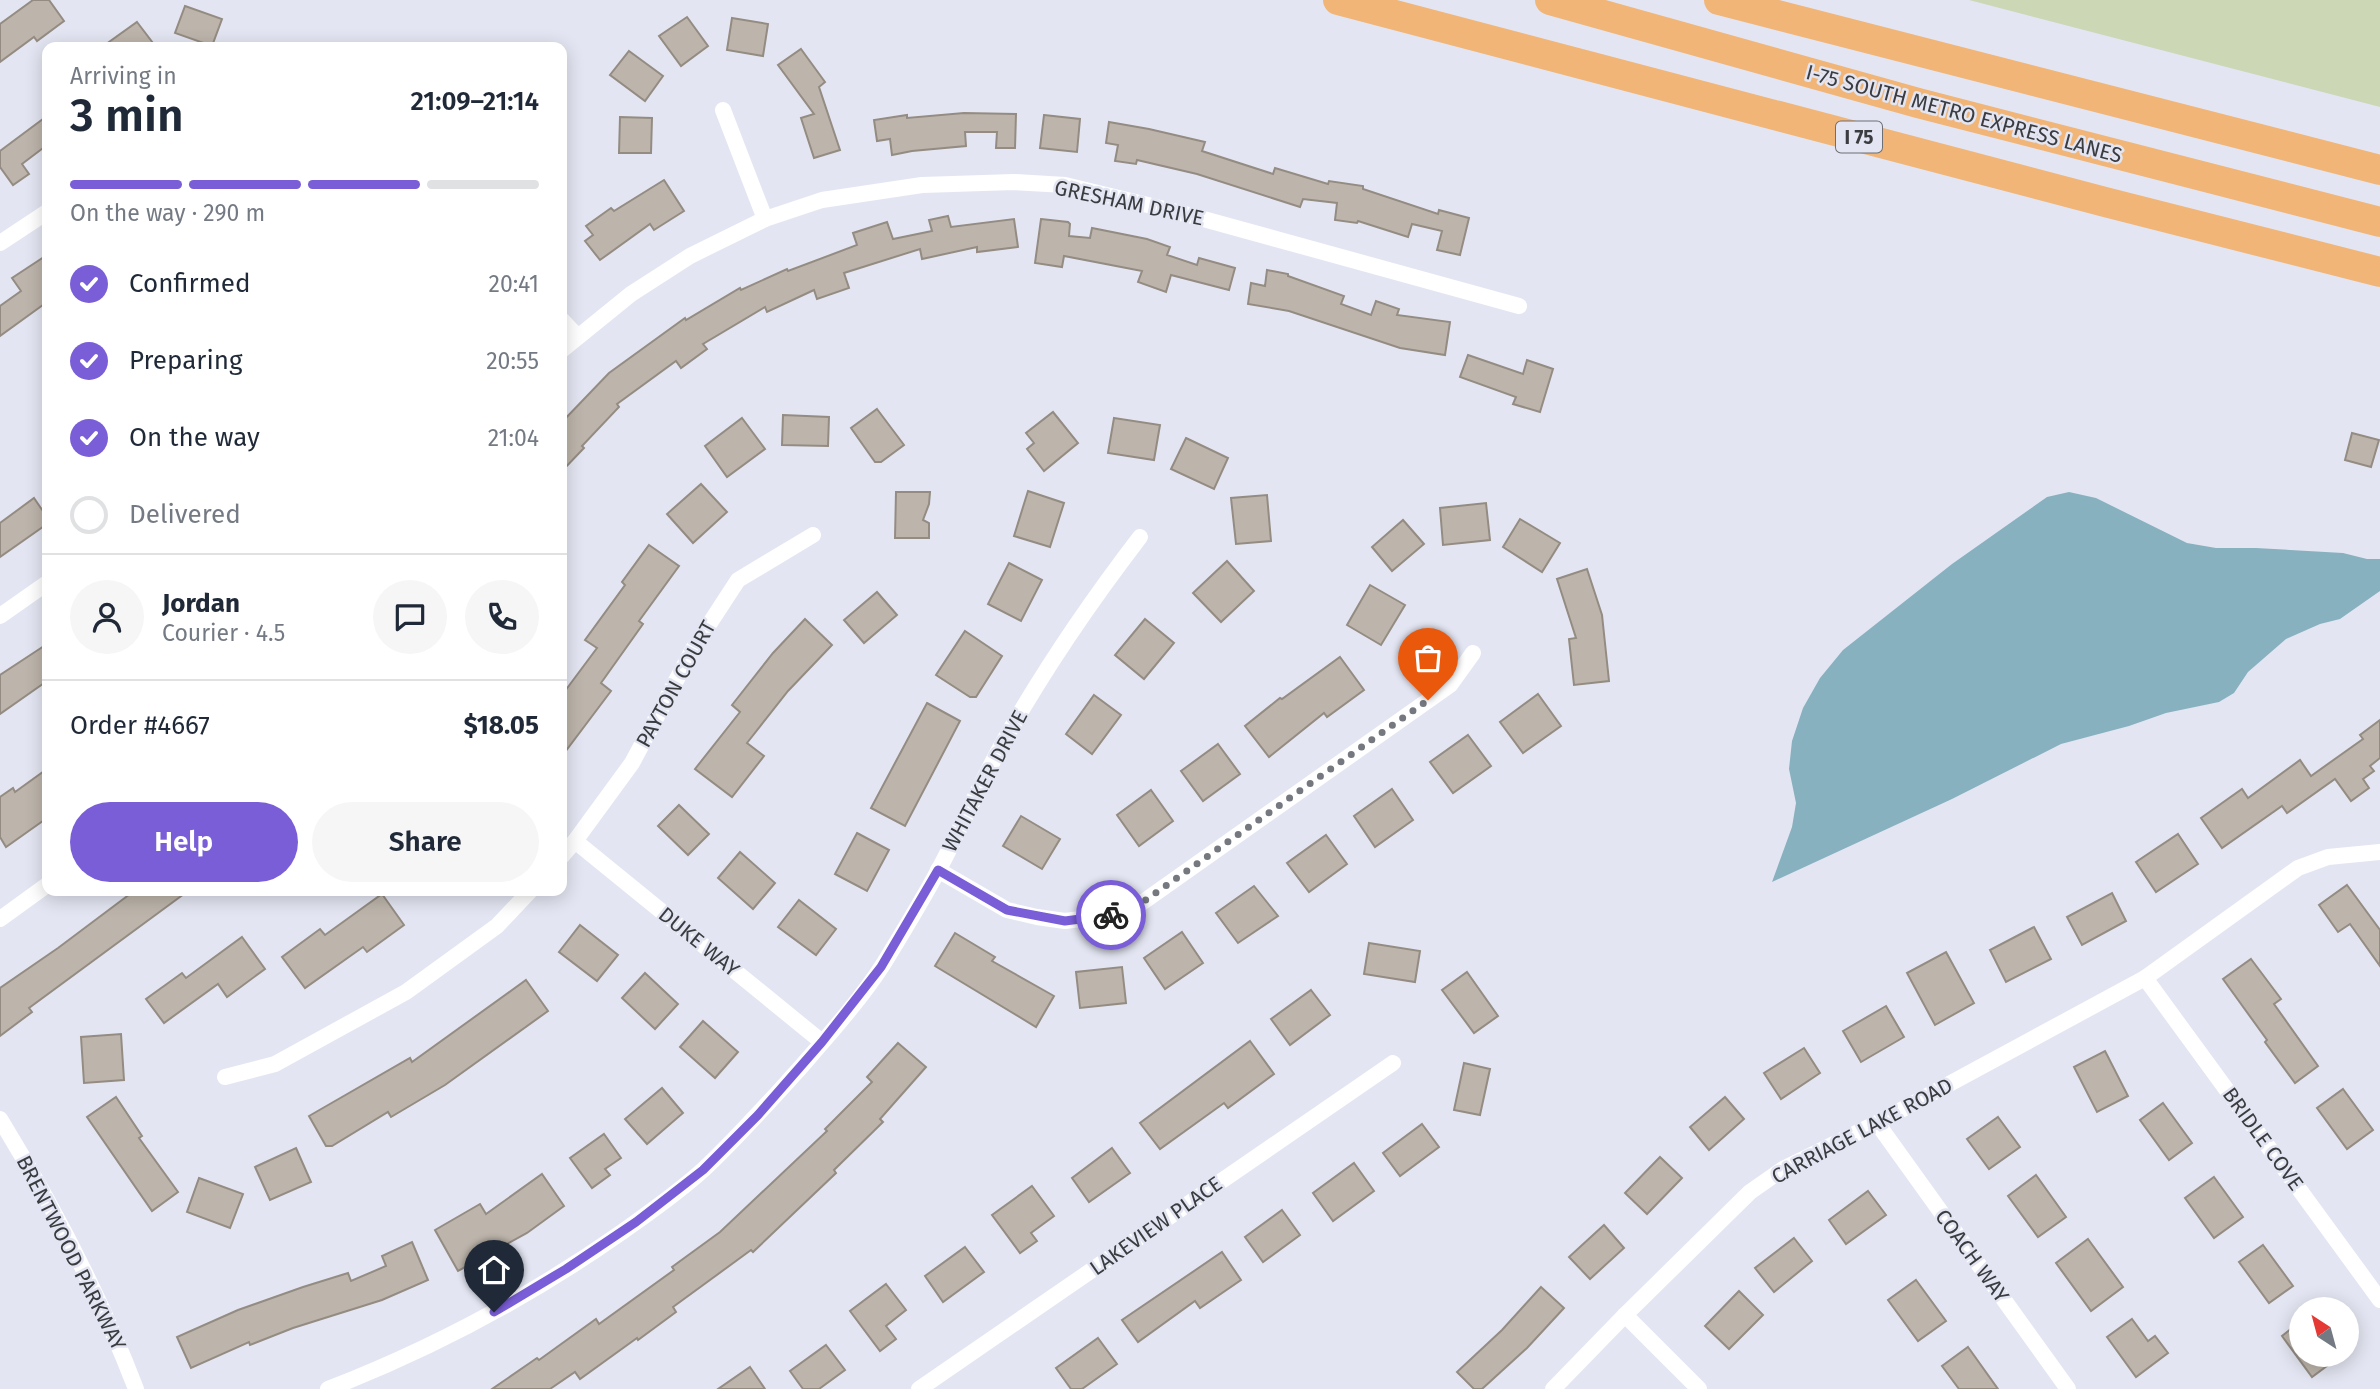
<!DOCTYPE html>
<meta charset="utf-8">
<style>
:root{--surface:#fff;--page:#f6f6f7;--text:#1f2937;--muted:#747a83;--line:#e0e1e3;--accent:#7a5ed8}
body{margin:0;font-family:"Fira Sans",sans-serif;background:var(--page);color:var(--text);height:100vh;display:flex;flex-direction:column;font-size:26px;white-space:nowrap}
*{box-sizing:border-box;margin:0}
p{font-size:23px;color:var(--muted)}
.icon{flex:none;width:38px;height:38px;fill:none;stroke:currentColor;stroke-width:2;stroke-linecap:round;stroke-linejoin:round}
.map{position:relative;flex:1;overflow:hidden}
.sheet{position:absolute;left:42px;top:42px;width:525px;height:854px;display:flex;flex-direction:column;background:var(--surface);border-radius:14px;box-shadow:0 4px 18px #0003}
.sheet>*{flex:none}
.needle{width:46px;rotate:324deg}
.buttons{position:absolute;left:2289px;top:1297px;display:grid;gap:14px}
.buttons a{display:grid;place-items:center;width:70px;height:70px;border-radius:50%;background:var(--surface);box-shadow:0 4px 18px #0003;font-size:35px}
.pin{position:absolute;display:grid;place-items:center;width:60px;height:60px;color:#fff;margin:-72px -30px;border-radius:50% 50% 50% 0;rotate:-45deg;box-shadow:0 0 7px #0007}
.pin .icon{rotate:45deg}
.courier{position:absolute;display:grid;place-items:center;width:70px;height:70px;margin:-35px;border:5px solid #7a5ed8;border-radius:50%;background:#fff;color:#222;box-shadow:0 2px 9px #0007}
.overview em{font-style:normal;font-weight:600}
.overview div{display:flex;flex-direction:column-reverse}
.overview{display:flex;align-items:center;justify-content:space-between;height:119px;padding:0 28px}
h1{font-size:46px;font-weight:600;line-height:52px}
.bar{display:grid;grid-template-columns:repeat(4,1fr);gap:10px 7px;align-content:center;height:84px;padding:0 28px}
.bar i{height:9px;border-radius:5px;background:var(--line)}
.bar .on{background:var(--accent)}
.bar p{grid-column:span 4}
.line{display:flex;align-items:center;gap:18px;padding:0 28px;border-top:2px solid var(--line)}
.line div{flex:1}
.round{display:grid;place-items:center;flex:none;width:74px;height:74px;border-radius:37px;background:var(--page)}
ol{padding:0 28px;list-style:none}
li{display:flex;align-items:center;gap:21px;height:77px}
li p{margin-inline-start:auto}
li .icon{padding:7px;border-radius:50%;background:var(--accent);color:#fff;stroke-width:4}
li:last-child{color:var(--muted)}
li i{width:38px;height:38px;border:4px solid var(--line);border-radius:50%}
.action{display:flex;gap:14px;margin-top:auto;padding:14px 28px}
.action a{flex:1;height:80px;border-radius:42px;background:var(--accent);color:#fff;font-size:28px;font-weight:600;line-height:80px;text-align:center}
.action a+a{background:var(--page);color:var(--text)}
.map>svg:first-child{display:block}
.green{fill:#ccd7b6}
.water{fill:#88b1bf}
.building{fill:#bdb5ab;stroke:#948c83;stroke-width:2}
.lines{fill:none;stroke-linecap:round;stroke-linejoin:round}
.minor{stroke:#fff;stroke-width:16}
.motorway{stroke:#f1b578;stroke-width:30}
.done{stroke:#75787e;stroke-width:7;stroke-dasharray:0 12.6}
.route{stroke:#7a5ed8;stroke-width:9}
.labels{text-anchor:middle;stroke-width:5;stroke-linejoin:round;paint-order:stroke}
.shield{fill:#e3e6f2;stroke:#6d6f75;stroke-width:2}
.shield-label{font-size:19px;font-weight:bold;fill:#3a3c40}
.street-label{font-size:21px;fill:#3a3c40;stroke:#e3e6f2}
</style>
<div class="map">
<svg width="2380" height="1389" viewBox="0 0 2380 1389">
<rect width="100%" height="100%" fill="#e3e6f2"/>
<polygon class="green" points="1969,0 2380,0 2380,107"/>
<polygon class="water" points="2069,492 2096,498 2187,543 2216,548 2256,548 2343,553 2367,559 2380,559 2380,591 2340,619 2320,624 2286,639 2248,672 2234,693 2219,702 2166,713 2129,726 2061,744 1952,799 1772,882 1792,827 1796,803 1789,769 1792,741 1803,708 1820,678 1843,650 1952,564 2047,497"/>
<g class="building">
<polygon points="33,0 49,0 64,21 37,41 34,37 0,62 0,24"/>
<polygon points="185,6 222,19 212,46 175,33"/>
<polygon points="687,17 708,46 681,66 659,36"/>
<polygon points="732,18 768,24 763,56 727,50"/>
<polygon points="137,22 156,47 102,47"/>
<polygon points="801,49 825,82 819,87 840,150 814,158 801,118 814,114 778,65"/>
<polygon points="629,51 663,76 645,101 610,75"/>
<polygon points="964,113 1016,114 1015,148 996,148 997,132 965,132 966,146 912,151 892,155 890,139 877,141 874,120 907,115 907,118"/>
<polygon points="1044,115 1080,119 1077,152 1040,148"/>
<polygon points="47,116 47,145 22,164 29,174 13,185 0,167 0,151"/>
<polygon points="620,117 652,118 651,153 619,153"/>
<polygon points="1109,122 1149,129 1205,142 1202,151 1273,174 1275,168 1328,184 1329,181 1363,186 1363,189 1438,214 1439,210 1469,218 1460,255 1437,250 1442,231 1412,224 1408,237 1358,221 1357,223 1335,220 1337,203 1303,199 1300,207 1197,174 1137,160 1136,164 1115,161 1118,145 1106,143"/>
<polygon points="664,180 684,211 654,230 650,224 600,260 585,241 593,235 586,226 611,208 614,211"/>
<polygon points="948,216 951,227 1014,219 1018,247 977,252 977,247 922,259 920,249 844,273 849,288 817,299 814,290 767,312 765,307 703,344 707,349 681,368 676,361 617,404 619,407 582,446 584,448 562,471 562,422 609,373 685,318 686,320 740,288 741,290 787,269 788,271 857,245 853,233 887,222 893,239 932,231 929,220"/>
<polygon points="1041,219 1068,222 1070,224 1069,236 1090,238 1092,228 1147,239 1170,247 1167,255 1197,265 1199,258 1235,268 1229,290 1171,275 1166,292 1138,282 1142,271 1064,256 1062,267 1035,263"/>
<polygon points="47,255 47,302 0,336 0,306 21,291 12,278"/>
<polygon points="1267,270 1288,274 1288,276 1344,296 1341,304 1371,315 1376,301 1399,309 1397,315 1450,322 1445,355 1400,348 1289,311 1248,304 1251,283 1265,286"/>
<polygon points="1468,355 1523,374 1527,360 1553,369 1540,412 1513,404 1516,397 1460,377"/>
<polygon points="877,409 904,445 881,462 875,462 851,428"/>
<polygon points="1053,412 1078,443 1044,471 1027,449 1034,443 1026,433"/>
<polygon points="783,415 829,417 828,446 782,445"/>
<polygon points="742,418 765,449 727,477 705,446"/>
<polygon points="1114,418 1160,425 1154,460 1108,453"/>
<polygon points="2352,433 2379,440 2371,467 2345,460"/>
<polygon points="1186,438 1228,458 1214,489 1171,469"/>
<polygon points="701,484 727,512 693,543 667,514"/>
<polygon points="1028,491 1064,503 1050,547 1014,536"/>
<polygon points="896,492 930,492 929,504 923,520 929,523 929,538 895,538"/>
<polygon points="1267,495 1271,541 1236,544 1231,498"/>
<polygon points="34,498 47,517 47,524 0,557 0,523"/>
<polygon points="1486,503 1490,540 1443,545 1440,508"/>
<polygon points="1520,519 1560,543 1542,572 1503,547"/>
<polygon points="1403,520 1424,544 1392,571 1372,547"/>
<polygon points="649,545 679,566 639,621 643,624 601,683 611,691 562,756 562,695 597,648 585,640 625,585 622,582"/>
<polygon points="1227,561 1254,591 1221,622 1193,593"/>
<polygon points="1009,563 1042,580 1021,621 988,604"/>
<polygon points="1587,569 1602,615 1609,681 1574,685 1569,639 1576,638 1557,579"/>
<polygon points="1370,585 1405,605 1381,645 1347,625"/>
<polygon points="877,592 897,615 864,643 844,620"/>
<polygon points="805,619 832,645 788,691 747,743 764,756 732,797 695,769 740,712 732,705 773,653"/>
<polygon points="1145,619 1174,643 1144,679 1115,655"/>
<polygon points="965,631 1002,656 976,697 970,697 936,675"/>
<polygon points="47,644 47,681 0,714 0,675"/>
<polygon points="1340,657 1364,690 1327,717 1324,713 1269,757 1245,726 1280,698 1282,699"/>
<polygon points="1538,694 1561,726 1523,753 1500,722"/>
<polygon points="1094,695 1121,715 1092,754 1066,734"/>
<polygon points="927,703 960,721 905,826 871,808"/>
<polygon points="2380,720 2380,758 2370,766 2374,771 2363,779 2369,788 2351,801 2335,779 2287,813 2282,806 2222,848 2201,818 2242,789 2248,798 2300,760 2311,776 2363,739 2360,735"/>
<polygon points="1468,735 1491,766 1453,793 1430,762"/>
<polygon points="1218,744 1240,774 1203,801 1181,771"/>
<polygon points="47,769 47,818 6,847 0,837 0,797 13,788 15,792"/>
<polygon points="1392,789 1413,820 1375,847 1354,816"/>
<polygon points="1151,790 1173,821 1139,846 1117,815"/>
<polygon points="679,805 709,834 688,855 658,826"/>
<polygon points="1021,816 1060,839 1042,869 1003,846"/>
<polygon points="857,833 889,850 867,891 835,874"/>
<polygon points="2178,834 2198,864 2156,892 2136,862"/>
<polygon points="1326,835 1347,864 1309,892 1287,863"/>
<polygon points="740,852 775,883 753,909 718,878"/>
<polygon points="2347,885 2380,930 2380,966 2350,924 2338,932 2319,905"/>
<polygon points="1254,886 1278,916 1238,943 1216,913"/>
<polygon points="134,891 188,891 29,1008 32,1012 0,1036 0,988 58,948"/>
<polygon points="2112,893 2126,921 2082,945 2067,917"/>
<polygon points="382,894 404,925 367,952 363,947 305,988 282,957 320,929 325,935"/>
<polygon points="799,900 836,929 816,955 778,927"/>
<polygon points="580,925 618,955 597,981 559,952"/>
<polygon points="2034,927 2051,959 2006,982 1990,950"/>
<polygon points="1182,932 1203,963 1165,989 1144,958"/>
<polygon points="955,933 995,957 992,961 1054,996 1036,1027 935,966"/>
<polygon points="242,937 265,969 227,997 218,984 164,1023 146,999 182,973 186,978"/>
<polygon points="1369,943 1420,951 1415,982 1364,974"/>
<polygon points="1946,952 1974,1003 1935,1025 1907,973"/>
<polygon points="2251,959 2281,999 2274,1004 2318,1066 2295,1083 2265,1042 2267,1040 2223,979"/>
<polygon points="1122,967 1126,1003 1080,1008 1076,972"/>
<polygon points="1467,972 1498,1016 1474,1033 1442,990"/>
<polygon points="645,973 678,1004 655,1029 622,998"/>
<polygon points="526,980 548,1011 445,1085 391,1117 388,1112 332,1146 326,1146 309,1116 410,1058 412,1062"/>
<polygon points="1311,990 1330,1015 1290,1045 1271,1019"/>
<polygon points="1886,1006 1904,1037 1861,1062 1843,1031"/>
<polygon points="703,1021 738,1052 715,1078 680,1047"/>
<polygon points="121,1034 124,1080 84,1083 81,1037"/>
<polygon points="1250,1041 1274,1074 1228,1108 1224,1103 1160,1149 1140,1123"/>
<polygon points="898,1043 926,1067 880,1119 883,1122 834,1170 836,1173 753,1252 751,1250 673,1307 676,1312 638,1340 637,1338 580,1379 575,1372 550,1389 492,1389 537,1358 539,1360 596,1319 599,1324 674,1270 672,1267 720,1232 827,1131 825,1129 872,1082 867,1077"/>
<polygon points="1804,1048 1820,1073 1781,1099 1764,1073"/>
<polygon points="2105,1051 2128,1096 2097,1112 2074,1067"/>
<polygon points="1464,1063 1490,1069 1480,1115 1454,1110"/>
<polygon points="662,1088 683,1113 647,1144 625,1119"/>
<polygon points="2343,1089 2373,1130 2347,1149 2317,1108"/>
<polygon points="116,1097 142,1136 139,1138 178,1192 152,1211 87,1117"/>
<polygon points="1725,1097 1744,1119 1709,1150 1690,1127"/>
<polygon points="2163,1103 2192,1143 2169,1160 2140,1120"/>
<polygon points="1998,1117 2020,1147 1989,1169 1967,1139"/>
<polygon points="1422,1124 1439,1147 1400,1176 1383,1153"/>
<polygon points="604,1134 621,1158 605,1169 610,1175 592,1188 570,1158"/>
<polygon points="296,1148 311,1182 270,1200 255,1167"/>
<polygon points="1112,1148 1130,1173 1089,1202 1072,1178"/>
<polygon points="1660,1157 1682,1178 1647,1214 1625,1193"/>
<polygon points="1354,1163 1374,1191 1333,1221 1313,1193"/>
<polygon points="542,1174 564,1206 527,1233 458,1271 435,1230 480,1204 486,1214"/>
<polygon points="2036,1175 2066,1217 2038,1237 2008,1196"/>
<polygon points="2214,1177 2243,1217 2214,1238 2185,1198"/>
<polygon points="199,1178 243,1194 230,1228 187,1212"/>
<polygon points="1032,1186 1054,1216 1031,1233 1037,1241 1020,1253 992,1215"/>
<polygon points="1868,1191 1886,1215 1846,1244 1829,1220"/>
<polygon points="1282,1210 1300,1235 1263,1262 1245,1237"/>
<polygon points="1604,1225 1624,1248 1590,1279 1569,1257"/>
<polygon points="1794,1238 1812,1261 1774,1292 1755,1268"/>
<polygon points="2088,1239 2123,1287 2091,1311 2056,1263"/>
<polygon points="412,1242 428,1280 382,1300 293,1328 250,1345 249,1342 191,1368 177,1337 238,1310 303,1287 348,1273 351,1281 386,1266 382,1256"/>
<polygon points="2263,1245 2293,1286 2269,1303 2239,1262"/>
<polygon points="965,1247 984,1272 943,1302 925,1276"/>
<polygon points="1222,1252 1241,1280 1200,1308 1195,1301 1138,1342 1122,1320"/>
<polygon points="1916,1280 1946,1321 1918,1341 1888,1300"/>
<polygon points="886,1284 906,1310 886,1326 896,1339 880,1351 850,1311"/>
<polygon points="1541,1287 1564,1308 1527,1348 1482,1389 1474,1389 1457,1372 1502,1330"/>
<polygon points="1739,1291 1763,1315 1729,1349 1705,1326"/>
<polygon points="2132,1319 2148,1341 2155,1336 2168,1353 2136,1377 2107,1337"/>
<polygon points="2301,1321 2301,1354 2343,1354 2312,1377 2282,1336"/>
<polygon points="1098,1338 1117,1364 1082,1389 1071,1389 1056,1368"/>
<polygon points="826,1345 845,1370 819,1389 803,1389 790,1371"/>
<polygon points="1968,1347 1998,1389 1959,1389 1942,1366"/>
<polygon points="750,1367 765,1389 718,1389"/>
</g>
<g class="lines">
<g class="minor">
<polyline points="723,110 765,219"/>
<polyline points="0,243 47,212"/>
<polyline points="562,320 577,336"/>
<polyline points="562,350 631,294 690,256 765,219 822,200 922,185 1014,182 1065,185 1189,215 1519,306"/>
<polyline points="0,616 47,583"/>
<polyline points="575,841 822,1042"/>
<polyline points="562,856 575,841 632,763 693,649 738,580 813,535"/>
<polyline points="938,870 1007,910 1037,917 1065,921 1112,915 1143,902 1450,685 1473,653"/>
<polyline points="0,919 47,885"/>
<polyline points="2145,978 2380,1300"/>
<polyline points="225,1077 275,1064 406,992 497,926 530,891"/>
<path d="M0 1119C52 1204 100 1295 136 1389"/>
<polyline points="1877,1123 2068,1389"/>
<polyline points="1625,1315 1699,1389"/>
<path d="M328 1389C431 1349 531 1296 622 1232 650 1212 679 1192 704 1169 738 1137 769 1102 800 1068 827 1037 862 998 884 963 903 932 922 901 939 869 962 826 981 781 1005 739 1045 668 1091 601 1140 537"/>
<polyline points="919,1389 1393,1063"/>
<polyline points="1553,1389 1625,1315 1750,1192 1783,1169 1877,1123 2145,978 2298,868 2328,857 2380,852"/>
</g>
<g class="motorway">
<polyline points="1338,0 2105,202 2380,272"/>
<polyline points="1550,0 1918,103 2380,222"/>
<polyline points="1719,0 2380,170"/>
</g>
</g>
<g class="lines">
<polyline class="done" points="1111,915 1143,902 1428,700"/>
<polyline class="route" points="494,1312 566,1269 636,1222 703,1170 758,1115 822,1042 881,967 938,870 1007,910 1065,921 1111,915"/>
</g>
<g class="labels">
<rect class="shield" x="1836" y="121.5" width="46" height="31" rx="5"/>
<g class="shield-label">
<text x="1859" y="144">I 75</text>
</g>
<g class="street-label">
<text transform="translate(1964 114) rotate(15)" y="7">I-75 SOUTH METRO EXPRESS LANES</text>
<text transform="translate(1129 203) rotate(12)" y="7">GRESHAM DRIVE</text>
<text transform="translate(676 684) rotate(-61)" y="7">PAYTON COURT</text>
<text transform="translate(985 781) rotate(-62)" y="7">WHITAKER DRIVE</text>
<text transform="translate(699 942) rotate(39)" y="7">DUKE WAY</text>
<text transform="translate(1862 1131) rotate(-28)" y="7">CARRIAGE LAKE ROAD</text>
<text transform="translate(2263 1139) rotate(54)" y="7">BRIDLE COVE</text>
<text transform="translate(1156 1226) rotate(-35)" y="7">LAKEVIEW PLACE</text>
<text transform="translate(71 1253) rotate(63)" y="7">BRENTWOOD PARKWAY</text>
<text transform="translate(1972 1256) rotate(54)" y="7">COACH WAY</text>
</g>
</g>
</svg>
<div class="buttons">
<a><svg class="needle" viewBox="-14 -14 28 28"><path d="M0-13l5 13h-10z" fill="#e53935"/><path d="M0 13l5-13h-10z" fill="#747a83"/></svg></a>
</div>
<div class="pin" style="left:1428px;top:700px;background:#ea580c"><svg class="icon" aria-label="bag" viewBox="0 0 24 24"><path d="M5 8h14l-1 12H6zM9 8a3 3 0 0 1 6 0"/></svg></div>
<div class="pin" style="left:494px;top:1312px;background:#1f2937"><svg class="icon" aria-label="home" viewBox="0 0 24 24"><path d="M3 11l9-7 9 7M6 9v11h12V9"/></svg></div>
<div class="courier" style="left:1111px;top:915px"><svg class="icon" aria-label="bike" viewBox="0 0 24 24"><circle cx="6" cy="16" r="4"/><circle cx="18" cy="16" r="4"/><path d="M6 16l4-8h5l3 8M10 8l3 8H6M13 5h3"/></svg></div>
<section class="sheet">
<div class="overview"><div><h1>3 min</h1><p>Arriving in</p></div><em>21:09–21:14</em></div>
<div class="bar"><i class="on"></i><i class="on"></i><i class="on"></i><i></i><p>On the way · 290 m</p></div>
<ol>
<li><svg class="icon" aria-label="check" viewBox="0 0 24 24"><path d="M5 12l5 5 9-10"/></svg>Confirmed<p>20:41</p></li>
<li><svg class="icon" aria-label="check" viewBox="0 0 24 24"><path d="M5 12l5 5 9-10"/></svg>Preparing<p>20:55</p></li>
<li><svg class="icon" aria-label="check" viewBox="0 0 24 24"><path d="M5 12l5 5 9-10"/></svg>On the way<p>21:04</p></li>
<li><i></i>Delivered</li>
</ol>
<div class="line" style="height:126px"><a class="round"><svg class="icon" aria-label="person" viewBox="0 0 24 24"><circle cx="12" cy="8" r="4"/><path d="M4 21q1-7 8-7t8 7"/></svg></a><div><b>Jordan</b><p>Courier · 4.5</p></div><a class="round"><svg class="icon" aria-label="chat" viewBox="0 0 24 24"><path d="M4 5h16v11H9l-5 4z"/></svg></a><a class="round"><svg class="icon" aria-label="phone" viewBox="0 0 24 24"><path d="M5 4h4l2 5-3 2q2 4 5 5l2-3 5 2v4C11 20 4 13 5 4z"/></svg></a></div>
<div class="line" style="height:91px"><div>Order #4667</div><b>$18.05</b></div>
<div class="action"><a>Help</a><a>Share</a></div>
</section>
</div>
